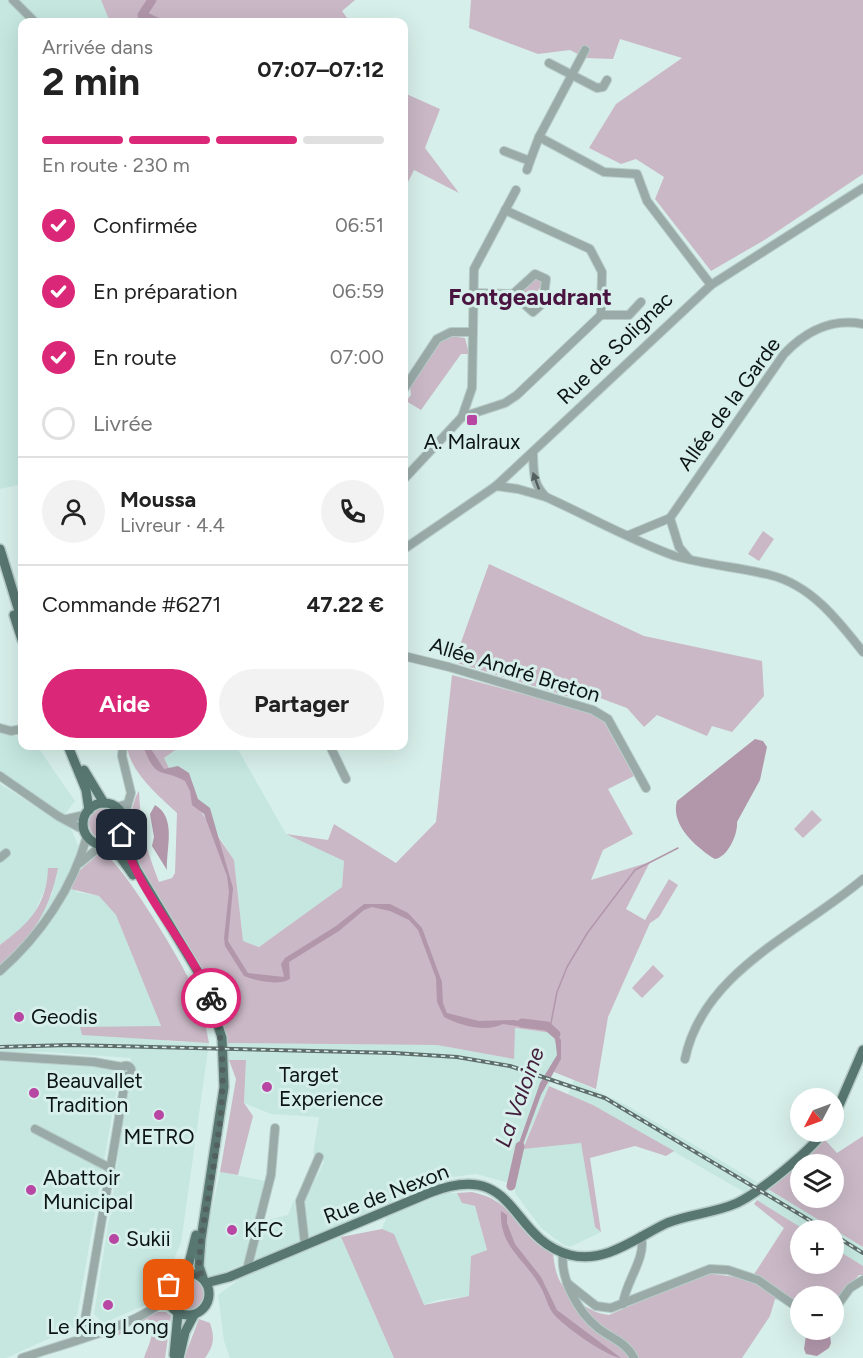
<!DOCTYPE html>
<html lang="fr">
<meta charset="utf-8">
<style>
:root{--surface:#fff;--page:#f2f2f2;--text:#222;--muted:#767676;--line:#e0e0e0;--accent:#db2777}
body{margin:0;font-family:Figtree,sans-serif;background:var(--page);color:var(--text);height:100vh;display:flex;flex-direction:column;font-size:22px;white-space:nowrap}
*{box-sizing:border-box;margin:0}
p{font-size:20px;color:var(--muted)}
.icon{flex:none;width:33px;height:33px;fill:none;stroke:currentColor;stroke-width:2;stroke-linecap:round;stroke-linejoin:round}
.map{position:relative;flex:1;overflow:hidden}
.drawer{position:absolute;left:18px;top:18px;width:390px;height:732px;display:flex;flex-direction:column;background:var(--surface);border-radius:12px;box-shadow:0 6px 24px #0002}
.drawer>*{flex:none}
.needle{width:39px;rotate:229deg}
.buttons{position:absolute;left:790px;top:1088px;display:grid;gap:12px}
.buttons a{display:grid;place-items:center;width:54px;height:54px;border-radius:50%;background:var(--surface);box-shadow:0 6px 24px #0002;font-size:30px}
.pin{position:absolute;display:grid;place-items:center;width:51px;height:51px;color:#fff;margin:-26px;border-radius:12px;box-shadow:0 3px 9px #0006}
.courier{position:absolute;display:grid;place-items:center;width:60px;height:60px;margin:-30px;border:4px solid #db2777;border-radius:50%;background:#fff;color:#222;box-shadow:0 2px 8px #0007}
.overview em{font-style:normal;font-weight:700}
.overview div{display:flex;flex-direction:column-reverse}
.overview{display:flex;align-items:center;justify-content:space-between;height:102px;padding:0 24px}
h1{font-size:39px;font-weight:700;line-height:45px}
.bar{display:grid;grid-template-columns:repeat(4,1fr);gap:9px 6px;align-content:center;height:72px;padding:0 24px}
.bar i{height:8px;border-radius:4px;background:var(--line)}
.bar .active{background:var(--accent)}
.bar p{grid-column:span 4}
.line{display:flex;align-items:center;gap:15px;padding:0 24px;border-top:2px solid var(--line)}
.line div{flex:1}
.round{display:grid;place-items:center;flex:none;width:63px;height:63px;border-radius:32px;background:var(--page)}
ol{padding:0 24px;list-style:none}
li{display:flex;align-items:center;gap:18px;height:66px}
li p{margin-inline-start:auto}
li .icon{padding:6px;border-radius:50%;background:var(--accent);color:#fff;stroke-width:4}
li:last-child{color:var(--muted)}
li i{width:33px;height:33px;border:3px solid var(--line);border-radius:50%}
.cta{display:flex;gap:12px;margin-top:auto;padding:12px 24px}
.cta a{flex:1;height:69px;border-radius:36px;background:var(--accent);color:#fff;font-size:24px;font-weight:700;line-height:69px;text-align:center}
.cta a+a{background:var(--page);color:var(--text)}
.map>svg:first-child{display:block}
.built{fill:#c5e7e0}
.green{fill:#cab8c6;fill-rule:evenodd}
.water{fill:#b297ab}
.lines{fill:none;stroke-linecap:round;stroke-linejoin:round}
.stream{stroke:#b297ab;stroke-width:1.5}
.river{stroke:#b297ab;stroke-width:9}
.minor-casing{stroke:#b7ccc8;stroke-width:10}
.major-casing{stroke:#b7ccc8;stroke-width:12}
.minor{stroke:#9aaba7;stroke-width:8}
.major{stroke:#587770;stroke-width:9}
.rail-casing{stroke:#5f6e6b;stroke-width:4}
.rail{stroke:#d7efea;stroke-width:1.5;stroke-dasharray:4.5;stroke-linecap:butt}
.oneway{fill:#53605d}
.done{stroke:#53615e;stroke-width:6;stroke-dasharray:0 10.8}
.route{stroke:#db2777;stroke-width:8}
.poi-dot{fill:#b847a4;stroke:#d7efea;stroke-width:2}
.labels{text-anchor:middle;stroke-width:6;stroke-linejoin:round;paint-order:stroke}
.street-label{font-size:21px;fill:#0c1513;stroke:#d7efea}
.poi-label{font-size:21px;fill:#0c1513;stroke:#d7efea;text-anchor:start}
.water-label{font-size:22px;font-style:italic;fill:#411b39;stroke:#d7efea}
.quarter-label{font-size:24px;font-weight:bold;fill:#4a1441;stroke:#d7efea}
</style>
<div class="map">
<svg width="863" height="1358" viewBox="0 0 863 1358">
<rect width="100%" height="100%" fill="#d7efea"/>
<g class="built">
<polygon points="0,0 101,0 110,22 22,22 22,484 0,489"/>
<polygon points="0,731 22,738 22,746 37,746 75,801 65,814 56,811 0,772"/>
<polygon points="181,746 236,746 286,834 344,861 342,887 259,947 243,941 234,860 196,800 169,768 164,758"/>
<polygon points="0,784 71,829 80,850 96,855 79,871 76,892 99,896 116,915 167,1041 209,1043 181,1243 155,1301 103,1323 94,1314 113,1194 131,1058 47,1052 0,1053 0,966 53,893 48,868 48,883 30,922 0,945"/>
<polygon points="514,1028 552,1033 560,1052 549,1086 523,1148 581,1143 595,1227 601,1232 570,1247 562,1244 541,1228 515,1193 515,1189 506,1182 476,1174 445,1178 437,1172 411,1193 311,1237 308,1236 304,1202 324,1162 323,1158 313,1154 319,1117 271,1114 244,1103 246,1060 229,1060 226,1043 437,1045 514,1059"/>
<polygon points="0,1059 111,1068 119,1075 75,1327 6,1358 0,1358"/>
<polygon points="574,1080 628,1106 757,1182 744,1192 593,1105 568,1094"/>
<polygon points="220,1172 265,1181 246,1258 243,1264 212,1277 206,1275 204,1268 207,1233"/>
<polygon points="768,1189 863,1247 863,1266 834,1248 834,1230 805,1230 757,1200"/>
<polygon points="447,1193 457,1193 462,1203 475,1206 487,1251 471,1256 470,1296 437,1300 424,1305 382,1229 387,1216"/>
<polygon points="294,1199 300,1238 298,1243 256,1260 252,1258 263,1221 288,1215"/>
<polygon points="341,1237 394,1358 230,1358 224,1341 218,1295 244,1276"/>
</g>
<g class="green">
<polygon points="101,0 355,0 342,11 350,22 110,22"/>
<polygon points="471,0 863,0 863,174 766,239 711,271 655,199 664,177 636,159 621,164 589,148 616,104 682,58 620,39 613,59 585,58 570,50 538,54 469,28"/>
<polygon points="404,93 440,109 425,148 459,193 414,170 404,190"/>
<polygon points="533,277 541,278 542,291 539,288 538,295 541,298 537,307 531,307 519,293"/>
<polygon points="450,336 465,338 469,354 461,354 421,410 406,401 411,395 410,386 439,342"/>
<polygon points="763,531 774,539 759,561 748,554"/>
<polygon points="489,564 644,636 762,661 764,696 732,732 712,726 707,736 657,715 644,727 627,708 600,698 573,698 454,662"/>
<path d="M452 675 594 713 604 722 634 776 608 789 633 834 603 850 591 880 650 862 626 909 645 920 669 879 678 885 659 917 650 923 608 1017 596 1089 554 1072 559 1052 552 1033 515 1028 514 1059 437 1045 226 1043C219 1016 212 990 199 965 184 940 129 862 127 838 127 830 134 796 139 791 141 831 145 845 159 882L172 878 175 873 177 813C158 795 131 773 127 747L181 746 164 758 169 768 189 779 194 787 196 800 202 813 234 860 243 941 259 947 342 887 344 861 286 834 328 840 334 824 396 863 436 822Z"/>
<circle cx="105" cy="823" r="16"/>
<polygon points="812,810 822,820 803,838 794,829"/>
<path d="M101 852C118 856 178 956 188 977 199 998 205 1020 209 1043L82 1035 80 1027 161 1026 116 915 99 896 71 889 79 871Z"/>
<path d="M48 868H58C49 912 32 937 0 966V945C28 924 47 906 48 868Z"/>
<polygon points="653,965 664,976 642,998 632,988"/>
<polygon points="229,1060 246,1060 244,1103 253,1116 238,1175 220,1172 236,1079"/>
<polygon points="549,1086 593,1105 674,1151 666,1156 635,1146 590,1158 601,1232 595,1227 581,1143 523,1149"/>
<path d="M863 1136V1247L768 1189 825 1140 837 1153ZM801 1164H834V1197H801Z"/>
<path d="M472 1192C479 1194 488 1196 494 1200 518 1214 529 1240 553 1254 554 1261 555 1270 558 1277 565 1295 591 1314 609 1315L705 1273 751 1279 784 1228 754 1204 757 1200 805 1230H801V1263H834V1248L863 1266V1275H859L834 1304V1296H801V1306L775 1299 770 1316 742 1358H394L341 1237 382 1229 394 1234 424 1305 469 1296 471 1256 487 1250 475 1206 462 1203 457 1193Z"/>
<circle cx="188" cy="1294" r="17"/>
<path d="M158 1312H166L171 1316 165 1358H144C148 1346 157 1331 148 1319L124 1329 127 1332 118 1335 120 1328Z"/>
<path d="M199 1319 210 1323C215 1338 214 1345 205 1358H184Z"/>
</g>
<g class="water">
<path d="M755 739 763 741 767 747 760 780 737 822C738 834 728 857 715 859 697 848 670 825 677 801Z"/>
<path d="M143 746H149L164 769 178 766 189 773 198 799 210 808 233 888 228 941 248 973 284 977 281 964 285 958 336 926 364 904H390L408 913 422 928 442 982 443 1003 447 1013 479 1021 514 1020 553 1028 561 1040V1059L541 1095 518 1158 514 1157 540 1083 557 1055 555 1037 550 1031 503 1024C485 1033 459 1025 444 1017L437 1002 436 978 418 930 409 920 390 911 372 907 364 910 339 931 289 962 290 979C279 986 256 981 244 976L225 946 224 938 229 892 227 876 204 814 192 805 190 791 185 781C158 767 157 781 143 746Z"/>
<path d="M155 805C177 818 166 848 167 870L152 846 154 837 150 814Z"/>
<path d="M501 1211 507 1215V1223L515 1244 541 1277 557 1310 621 1358C607 1357 560 1324 552 1312 547 1304 545 1294 540 1286 525 1259 499 1247 501 1211Z"/>
<polygon points="807,1329 829,1329 831,1343 829,1348 817,1356 806,1354 804,1349"/>
</g>
<g class="lines">
<polyline class="stream" points="550,1028 557,992 567,967 588,932 635,870 678,848"/>
<g class="river">
<polyline points="152,0 142,15 157,22"/>
<polyline points="522,1023 547,1026 556,1034"/>
<polyline points="511,1186 520,1146"/>
</g>
<g class="minor-casing">
<g id="minor">
<polyline points="13,0 35,22"/>
<polyline points="549,63 597,88 603,87 607,80"/>
<polyline points="539,137 604,172 637,174 647,201 711,285"/>
<polyline points="504,151 530,161 539,137 585,50"/>
<polyline points="527,170 530,161"/>
<polyline points="473,293 513,294 533,312 543,303 546,279 535,274 513,294"/>
<polyline points="601,315 629,315 641,302"/>
<polyline points="404,389 437,339 451,332 473,332"/>
<polyline points="462,417 505,403 517,395 601,315 602,272 590,249 505,210"/>
<polyline points="404,479 462,417 472,388 474,269 516,190"/>
<path d="M496 486 518 489 546 497C532 483 534 472 533 453"/>
<path d="M546 497C586 515 635 542 675 556 706 565 739 567 770 575 811 585 838 620 863 652"/>
<path d="M670 518 784 354C806 331 831 318 863 324"/>
<polyline points="629,535 670,518 679,547 689,559"/>
<polyline points="404,549 496,486 711,285 863,188"/>
<polyline points="404,656 449,667 593,710 608,719 646,788"/>
<polyline points="0,728 11,731 22,729"/>
<polyline points="123,746 122,756 131,793 124,817"/>
<polyline points="330,746 346,779"/>
<polyline points="0,776 58,816 84,830"/>
<polyline points="117,807 127,804"/>
<polyline points="67,819 85,815"/>
<polyline points="0,858 6,853"/>
<polyline points="80,863 102,845"/>
<path d="M0 971C40 936 73 888 87 836"/>
<polyline points="0,1056 94,1062 122,1067"/>
<path d="M685 1059C703 971 801 932 863 879"/>
<circle cx="126" cy="1071" r="5.5"/>
<polyline points="35,1129 110,1168"/>
<polyline points="305,1245 300,1201 319,1157"/>
<path d="M563 1253C560 1279 578 1312 598 1328 612 1339 626 1342 634 1358"/>
<polyline points="247,1269 271,1175 275,1128"/>
<polyline points="567,1283 596,1306 611,1308 710,1269 728,1270 758,1280 801,1310"/>
<path d="M623 1304C625 1282 647 1258 641 1236"/>
<polyline points="834,1310 850,1288 863,1280"/>
<polyline points="82,1337 126,1076"/>
<path d="M22 1358C59 1345 142 1325 167 1297"/>
</g>
</g>
<g class="major-casing">
<g id="major">
<polyline points="0,549 22,621"/>
<polyline points="14,615 22,640"/>
<polyline points="68,746 86,790 89,810"/>
<polyline points="84,770 104,803"/>
<circle cx="104" cy="824" r="21"/>
<polyline points="122,835 136,869 204,982 222,1038 224,1087 201,1239 199,1266 203,1278"/>
<polyline points="108,845 116,851 133,875"/>
<polyline points="834,1117 863,1050"/>
<circle cx="188" cy="1294" r="21"/>
<polyline points="183,1273 189,1263 196,1235"/>
<path d="M206 1283 229 1277 429 1193C519 1158 507 1238 570 1255 606 1264 637 1237 667 1223 689 1214 715 1213 737 1203 762 1191 808 1152 825 1131"/>
<polyline points="174,1355 178,1313"/>
<polyline points="179,1358 185,1332 194,1315"/>
</g>
</g>
<use href="#minor" class="minor"/>
<use href="#major" class="major"/>
<g class="rail-casing">
<g id="rail">
<polyline points="0,1047 69,1045 394,1053 457,1057 510,1066 605,1098 826,1230"/>
<polyline points="834,1235 863,1253"/>
</g>
</g>
<use href="#rail" class="rail"/>
</g>
<defs><path id="oneway-solid" d="M-6-.8H1V-3.2L6.5 0L1 3.2V.8H-6Z" transform="scale(1.5)"/></defs>
<use class="oneway" href="#oneway-solid" transform="translate(536 481) rotate(-110)"/>
<g class="lines">
<path class="done" d="M169 1285C177 1272 190 1270 202 1278L199 1266 201 1239C213 1159 237 1077 211 998"/>
<path class="route" d="M122 835C139 894 187 941 211 998"/>
</g>
<g class="poi-dot">
<rect x="466" y="414" width="12" height="12" rx="3"/>
<circle cx="19" cy="1017" r="6"/>
<circle cx="267" cy="1087" r="6"/>
<circle cx="34" cy="1093" r="6"/>
<circle cx="159" cy="1115" r="6"/>
<circle cx="31" cy="1190" r="6"/>
<circle cx="232" cy="1230" r="6"/>
<circle cx="114" cy="1239" r="6"/>
<circle cx="108" cy="1305" r="6"/>
</g>
<g class="labels">
<g class="street-label">
<text transform="translate(615 348) rotate(-44)" y="7">Rue de Solignac</text>
<text transform="translate(729 404) rotate(-54)" y="7">Allée de la Garde</text>
<text transform="translate(515 670) rotate(17)" y="7">Allée André Breton</text>
<text transform="translate(386 1194) rotate(-21)" y="7">Rue de Nexon</text>
</g>
<g class="poi-label">
<text x="472" y="449" text-anchor="middle">A. Malraux</text>
<text x="31" y="1024">Geodis</text>
<text x="279" y="1082">Target<tspan x="279" dy="24">Experience</tspan></text>
<text x="46" y="1088">Beauvallet<tspan x="46" dy="24">Tradition</tspan></text>
<text x="159" y="1144" text-anchor="middle">METRO</text>
<text x="43" y="1185">Abattoir<tspan x="43" dy="24">Municipal</tspan></text>
<text x="244" y="1237">KFC</text>
<text x="126" y="1246">Sukii</text>
<text x="108" y="1334" text-anchor="middle">Le King Long</text>
</g>
<g class="water-label">
<text transform="translate(519 1097) rotate(-70)" y="8">La Valoine</text>
</g>
<g class="quarter-label">
<text x="530" y="305">Fontgeaudrant</text>
</g>
</g>
</svg>
<div class="buttons">
<a><svg class="needle" viewBox="-14 -14 28 28"><path d="M0-13l5 13h-10z" fill="#e53935"/><path d="M0 13l5-13h-10z" fill="#767676"/></svg></a>
<a><svg class="icon" aria-label="layers" viewBox="0 0 24 24"><path d="M12 4l9 5-9 5-9-5zM3 14l9 5 9-5"/></svg></a>
<a>+</a>
<a>−</a>
</div>
<div class="pin" style="left:169px;top:1285px;background:#ea580c"><svg class="icon" aria-label="bag" viewBox="0 0 24 24"><path d="M5 8h14l-1 12H6zM9 8a3 3 0 0 1 6 0"/></svg></div>
<div class="pin" style="left:122px;top:835px;background:#1f2937"><svg class="icon" aria-label="home" viewBox="0 0 24 24"><path d="M3 11l9-7 9 7M6 9v11h12V9"/></svg></div>
<div class="courier" style="left:211px;top:998px"><svg class="icon" aria-label="bike" viewBox="0 0 24 24"><circle cx="6" cy="16" r="4"/><circle cx="18" cy="16" r="4"/><path d="M6 16l4-8h5l3 8M10 8l3 8H6M13 5h3"/></svg></div>
<section class="drawer">
<div class="overview"><div><h1>2 min</h1><p>Arrivée dans</p></div><em>07:07–07:12</em></div>
<div class="bar"><i class="active"></i><i class="active"></i><i class="active"></i><i></i><p>En route · 230 m</p></div>
<ol>
<li><svg class="icon" aria-label="check" viewBox="0 0 24 24"><path d="M5 12l5 5 9-10"/></svg>Confirmée<p>06:51</p></li>
<li><svg class="icon" aria-label="check" viewBox="0 0 24 24"><path d="M5 12l5 5 9-10"/></svg>En préparation<p>06:59</p></li>
<li><svg class="icon" aria-label="check" viewBox="0 0 24 24"><path d="M5 12l5 5 9-10"/></svg>En route<p>07:00</p></li>
<li><i></i>Livrée</li>
</ol>
<div class="line" style="height:108px"><a class="round"><svg class="icon" aria-label="person" viewBox="0 0 24 24"><circle cx="12" cy="8" r="4"/><path d="M4 21q1-7 8-7t8 7"/></svg></a><div><b>Moussa</b><p>Livreur · 4.4</p></div><a class="round"><svg class="icon" aria-label="phone" viewBox="0 0 24 24"><path d="M5 4h4l2 5-3 2q2 4 5 5l2-3 5 2v4C11 20 4 13 5 4z"/></svg></a></div>
<div class="line" style="height:78px"><div>Commande #6271</div><b>47.22 €</b></div>
<div class="cta"><a>Aide</a><a>Partager</a></div>
</section>
</div>
